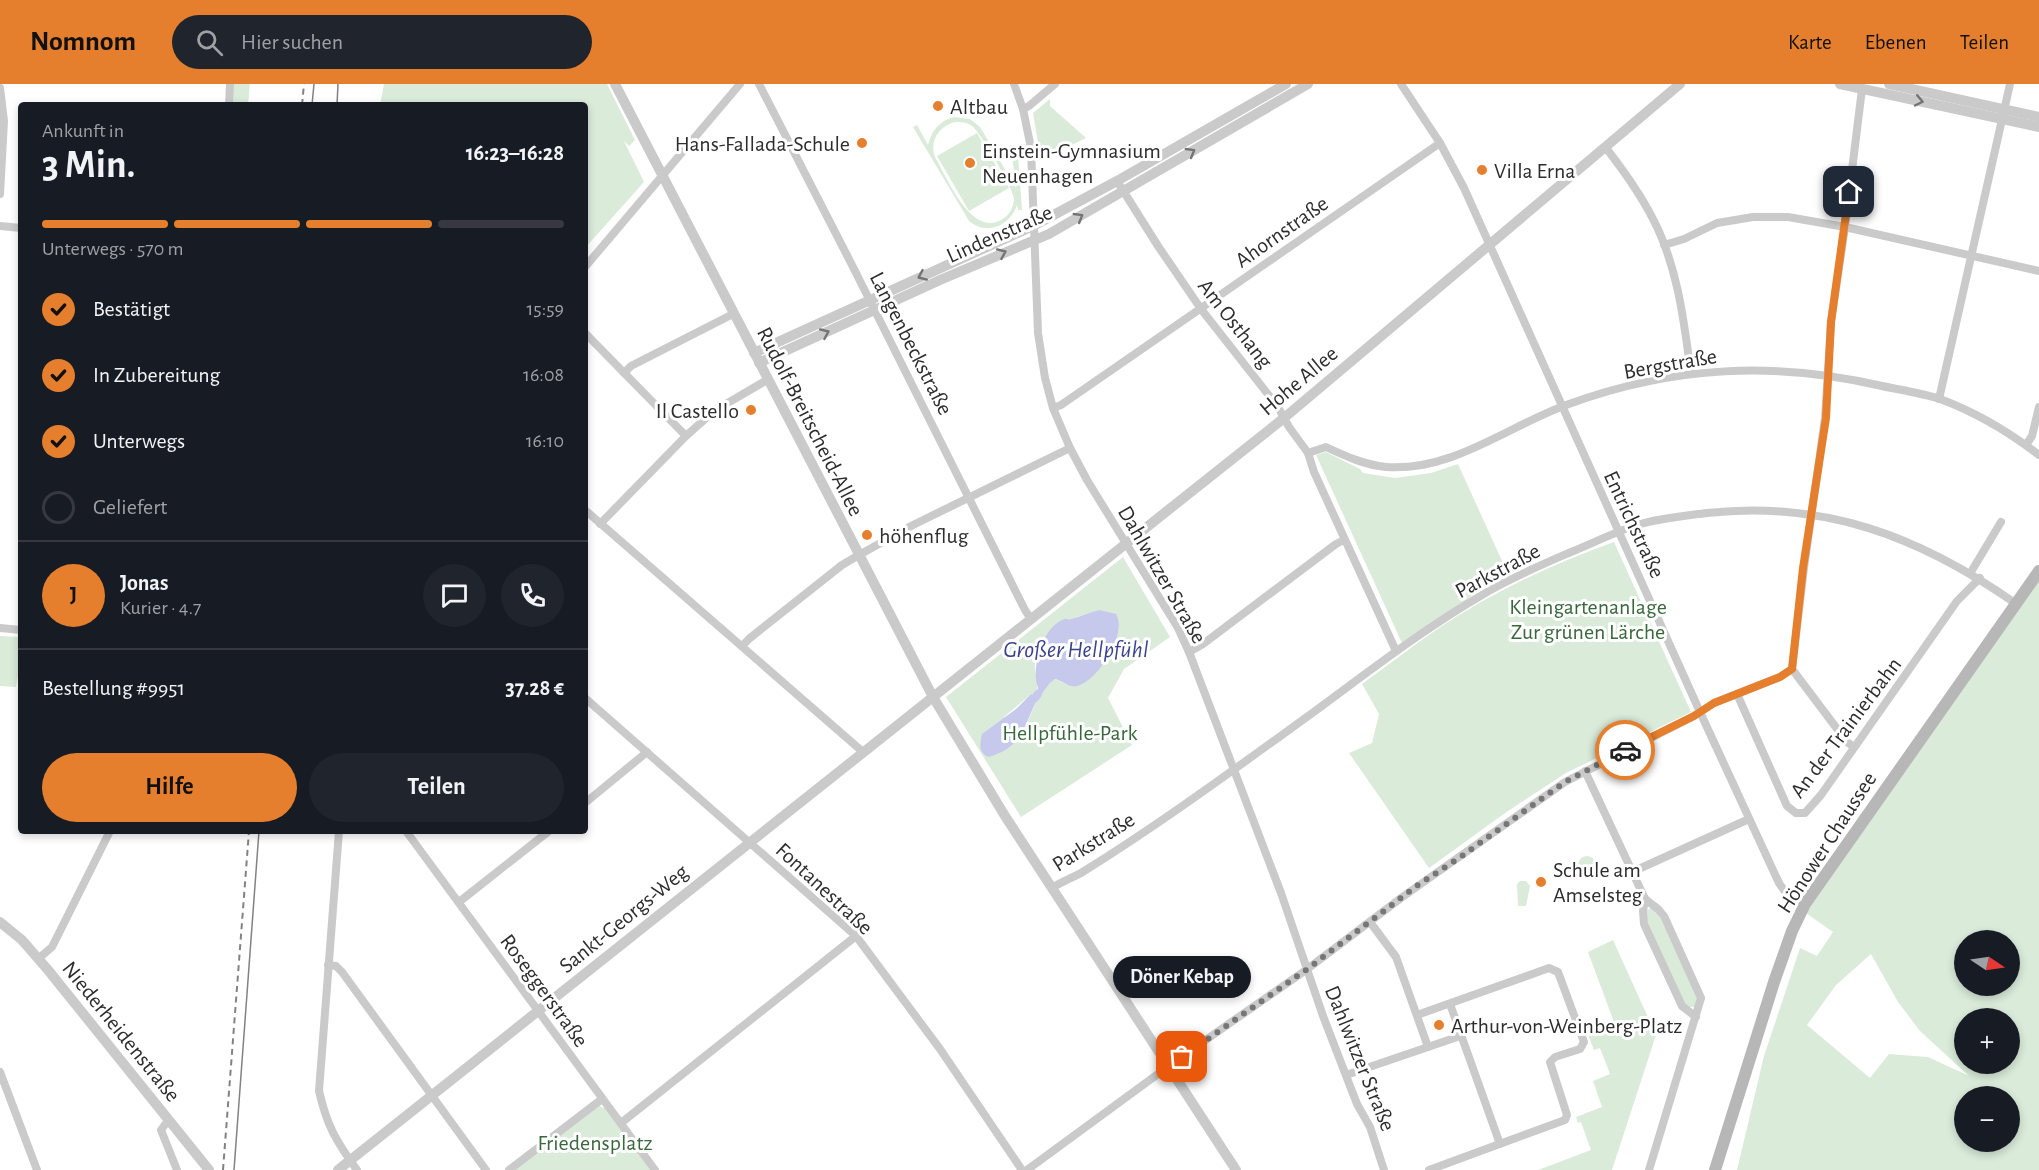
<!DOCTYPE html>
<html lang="de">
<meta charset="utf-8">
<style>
:root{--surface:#171b24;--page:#20242c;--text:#f1f3f6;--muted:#9ea1a6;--line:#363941;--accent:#e57f2d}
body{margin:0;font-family:"Alegreya Sans",sans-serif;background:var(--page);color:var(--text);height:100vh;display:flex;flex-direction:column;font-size:22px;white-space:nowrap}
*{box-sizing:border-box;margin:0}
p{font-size:20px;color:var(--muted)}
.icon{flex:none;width:33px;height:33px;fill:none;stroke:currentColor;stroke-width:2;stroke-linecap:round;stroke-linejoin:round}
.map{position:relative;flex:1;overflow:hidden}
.sheet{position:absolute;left:18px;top:18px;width:570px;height:732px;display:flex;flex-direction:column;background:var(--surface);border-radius:6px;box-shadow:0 3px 9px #0003}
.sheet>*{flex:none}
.needle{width:39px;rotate:103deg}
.buttons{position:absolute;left:1954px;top:846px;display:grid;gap:12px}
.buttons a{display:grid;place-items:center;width:66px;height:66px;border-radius:50%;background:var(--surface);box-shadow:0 3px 9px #0003;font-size:30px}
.pin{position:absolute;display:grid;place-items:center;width:51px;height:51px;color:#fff;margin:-26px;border-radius:12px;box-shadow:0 3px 9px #0006}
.courier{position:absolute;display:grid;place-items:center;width:60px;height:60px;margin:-30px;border:4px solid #e57f2d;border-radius:50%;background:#fff;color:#222;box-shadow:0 2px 8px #0007}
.bubble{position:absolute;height:42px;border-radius:21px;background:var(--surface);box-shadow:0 3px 9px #0003;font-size:20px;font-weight:600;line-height:42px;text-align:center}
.summary em{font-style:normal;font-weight:600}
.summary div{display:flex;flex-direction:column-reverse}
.summary{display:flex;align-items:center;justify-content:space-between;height:102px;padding:0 24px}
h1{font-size:39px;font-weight:600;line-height:45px}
.bar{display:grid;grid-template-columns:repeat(4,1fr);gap:9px 6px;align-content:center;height:72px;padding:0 24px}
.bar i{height:8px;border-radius:4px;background:var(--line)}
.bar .current{background:var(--accent)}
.bar p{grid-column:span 4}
.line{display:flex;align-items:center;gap:15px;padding:0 24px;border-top:2px solid var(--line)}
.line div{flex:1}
.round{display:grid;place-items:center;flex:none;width:63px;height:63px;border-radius:32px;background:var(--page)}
ol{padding:0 24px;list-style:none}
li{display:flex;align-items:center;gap:18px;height:66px}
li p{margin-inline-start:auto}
li .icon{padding:6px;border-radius:50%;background:var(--accent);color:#111;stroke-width:4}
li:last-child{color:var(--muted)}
li i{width:33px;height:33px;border:3px solid var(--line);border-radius:50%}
.primary-button{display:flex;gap:12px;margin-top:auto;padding:12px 24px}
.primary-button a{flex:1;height:69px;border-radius:36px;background:var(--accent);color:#111;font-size:24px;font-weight:600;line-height:69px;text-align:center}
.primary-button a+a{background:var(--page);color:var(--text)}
header{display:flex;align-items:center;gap:36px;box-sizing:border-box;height:84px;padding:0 30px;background:var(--accent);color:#111}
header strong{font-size:28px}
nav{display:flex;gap:33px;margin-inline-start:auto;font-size:21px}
.search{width:420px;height:54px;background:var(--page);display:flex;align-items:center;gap:15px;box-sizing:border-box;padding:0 21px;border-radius:33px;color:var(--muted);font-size:22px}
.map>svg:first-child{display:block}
.green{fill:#daebda;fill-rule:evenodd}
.water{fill:#c6c9eb}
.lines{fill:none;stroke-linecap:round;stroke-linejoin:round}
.canal{stroke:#c6c9eb;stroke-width:8}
.minor{stroke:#cacaca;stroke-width:8}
.tertiary{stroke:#cacaca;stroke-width:10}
.secondary{stroke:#b7b7b7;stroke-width:12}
.tram{stroke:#828282;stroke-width:1.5}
.rail{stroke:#828282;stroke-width:2;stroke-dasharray:6 4.5;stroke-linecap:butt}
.oneway{stroke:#747474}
.done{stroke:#767676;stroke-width:6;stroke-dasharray:0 10.8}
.route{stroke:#e57f2d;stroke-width:8}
.poi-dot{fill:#e57f2d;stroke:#fff;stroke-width:2}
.labels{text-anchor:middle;stroke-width:6;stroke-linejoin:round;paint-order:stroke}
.poi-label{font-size:22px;fill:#2d2d2d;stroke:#fff;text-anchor:start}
.street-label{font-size:22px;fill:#2d2d2d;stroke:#fff}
.park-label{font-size:22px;fill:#3a683d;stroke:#fff}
.water-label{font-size:24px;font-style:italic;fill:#3b438f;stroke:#fff}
</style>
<header>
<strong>Nomnom</strong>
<div class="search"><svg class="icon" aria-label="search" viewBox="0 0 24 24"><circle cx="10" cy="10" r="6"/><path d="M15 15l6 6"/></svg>Hier suchen</div>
<nav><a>Karte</a><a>Ebenen</a><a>Teilen</a></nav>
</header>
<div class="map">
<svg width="2039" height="1086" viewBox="0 0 2039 1086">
<rect width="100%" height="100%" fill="#fff"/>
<g class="green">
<polygon points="233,0 250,0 248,21 232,21"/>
<polygon points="384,0 607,0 635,56 629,62 624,57 644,98 585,164 585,21 380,21"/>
<polygon points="1050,15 1050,22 1086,54 1041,76 1033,29"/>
<path d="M954 33 970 35 980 43 1016 104 1012 71H1018L1022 126H1018L1017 121C1010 142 987 152 969 137L913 43 917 41 928 61C932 46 939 37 954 33ZM955 38C961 38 967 38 972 42 980 48 1013 104 1014 114 1014 123 1009 132 1001 136 971 153 947 94 935 73 929 57 939 42 955 38Z"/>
<polygon points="977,49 1009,104 969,127 937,72"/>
<polygon points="1326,368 1360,385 1363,389 1395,394 1431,389 1458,380 1507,488 1402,559 1316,371"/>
<path d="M1614 458 1691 628 1566 689 1508 727 1429 784 1349 669 1372 659 1379 630 1362 600C1387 582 1411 563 1436 546 1491 509 1552 480 1614 458Z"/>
<path d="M1123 473 1170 553 1124 585 1108 614 1132 661 1021 733 946 613ZM1099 526 1119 544 1115 554 1068 601 1055 595 1050 599 1041 611 1036 609C1039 601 1036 593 1035 585 1034 563 1050 549 1064 535H1071ZM1030 611 1037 616 1022 650 1004 633Z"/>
<path d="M2039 496V1086H1737L1764 972 1800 864 1817 872 1833 848 1806 829ZM1965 856H2010V902H1965ZM1871 870 1898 918 1920 947 1969 992 1928 973 1889 970 1870 994 1807 941 1836 901ZM1965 934H2010V980H1965ZM1965 1012H2010V1058H1965Z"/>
<polygon points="0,552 21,553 21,575 16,603 0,602"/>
<circle cx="1587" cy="781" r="9"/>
<polygon points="1520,797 1526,797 1530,802 1526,822 1518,822 1517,800"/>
<polygon points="1651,824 1657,827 1699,915 1696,923 1686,923 1646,838 1647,826"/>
<polygon points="1613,856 1656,951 1612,1086 1538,1086 1591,1066 1581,1038 1578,1039 1576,1033 1602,1023 1593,997 1610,990 1600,964 1594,966 1587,948 1614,938 1588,868"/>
<polygon points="599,1022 607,1025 650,1086 513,1086"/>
</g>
<g class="water">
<path d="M1099 526 1116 530C1128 550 1098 597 1077 602 1069 604 1063 597 1055 595L1050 599 1041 611 1036 609 1038 604C1031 584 1041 546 1062 536 1068 533 1065 536 1071 535 1080 533 1090 528 1099 526Z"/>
<path d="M1031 610 1037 616C1023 643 1022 664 988 673 978 667 980 660 982 650L1016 625Z"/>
</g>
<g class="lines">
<polyline class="canal" points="1035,614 1038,610"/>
<g class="minor">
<polyline points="759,0 853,183 1025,526 1031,535"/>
<polyline points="1014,0 1023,25 1031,64 1038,249 1045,294 1053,324 1070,364 1087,396 1178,544 1189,568 1281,809 1323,932 1357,1020 1370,1043 1384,1086"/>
<polyline points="1401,0 1440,59 1464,104 1700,628 1779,799 1786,809 1805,820"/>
<polyline points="0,4 4,37 0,110"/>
<polyline points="229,21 230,0"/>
<polyline points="1023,25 1029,22 1055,0"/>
<path d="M1606 64C1624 87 1641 111 1654 137 1678 184 1684 238 1691 290"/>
<polyline points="1117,97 1158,162 1201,225 1278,323 1289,343 1308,369 1314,388 1396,567"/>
<polyline points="0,142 21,144"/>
<polyline points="1664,161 1684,155 1717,139 1753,133 1788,133 1845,143 2039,187"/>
<polyline points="585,183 740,0"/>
<polyline points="585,249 686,352"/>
<polyline points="624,289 631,282 733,230"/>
<polyline points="1939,315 2010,0"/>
<polyline points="1053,324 1061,321 1440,59"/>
<polyline points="2026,361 2032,352 2039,323"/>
<path d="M1308 369 1326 363C1345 372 1365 381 1386 383 1453 388 1509 341 1569 320 1673 282 1775 277 1882 302 1901 306 1922 309 1940 315 1975 328 2009 348 2039 371"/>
<polyline points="585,426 863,668"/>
<polyline points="600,440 686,352 714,327 767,296"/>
<polyline points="1971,488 2001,438"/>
<polyline points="0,544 21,546"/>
<polyline points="742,562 750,554 842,481 859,471 913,441 1070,364"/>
<polyline points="1189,568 1203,560 1336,460 1344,456"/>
<polyline points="1737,610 1787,722 1796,729 1805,729 1821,711 1957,517 1980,494"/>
<polyline points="585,614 856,852 940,965 1022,1086"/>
<polyline points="1854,663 1847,658 1792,585 1804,484 1825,334 1831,238 1845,143 1862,5"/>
<polyline points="1585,687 1645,815 1658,825 1664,832 1701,914 1649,1086"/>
<polyline points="585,719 647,668"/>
<path d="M339 747 319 1007C327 1042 336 1057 357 1086"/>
<polyline points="406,747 655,1086"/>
<polyline points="1632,788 1749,735"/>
<path d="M1052 804C1061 798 1072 794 1081 789 1160 740 1236 684 1311 630 1367 589 1422 546 1482 511 1510 494 1541 481 1571 468 1593 459 1615 448 1637 441 1660 434 1684 432 1707 429 1825 416 1920 453 2015 519"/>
<polyline points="1645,815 1643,827 1644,840 1682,922 1696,933"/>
<polyline points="459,818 549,747"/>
<polyline points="38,875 52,863 110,747"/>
<polyline points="328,881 336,882 342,888 486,1086"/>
<polyline points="1450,920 1500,1060"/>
<polyline points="1417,931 1549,884 1558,888 1584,958 1580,965 1555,973 1550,978 1567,1031 1565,1036 1429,1086"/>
<polyline points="1428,963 1460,952"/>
<polyline points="0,988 37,1086"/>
<polyline points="1346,991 1428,963 1396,873 1370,838"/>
<polyline points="169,1035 161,1046 177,1086"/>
<polyline points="621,1039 856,852"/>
<polyline points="509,1086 602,1015"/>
<polyline points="1027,1086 1177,976 1306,886 1401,814 1565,698 1694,632 1714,619 1780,593 1792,585"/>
</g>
<g class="tertiary">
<polyline points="615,0 933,613 1005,732 1236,1086"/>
<polyline points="1840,0 2039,43"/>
<polyline points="1889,0 2039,33"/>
<polyline points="754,269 1033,142 1117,97 1286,0"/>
<polyline points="759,279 940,196 1049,150 1308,0"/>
<polyline points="0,838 22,856 48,886 209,1086"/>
<polyline points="338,1086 1284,334 1680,0"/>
</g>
<polyline class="secondary" points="1715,1086 1774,898 1792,847 1805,820 2039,487"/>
<g class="tram">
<polyline points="312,21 314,0"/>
<polyline points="337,21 338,0"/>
<polyline points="234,1086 259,747"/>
</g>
<g class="rail">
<polyline points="302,21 304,0"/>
<polyline points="223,1086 249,747"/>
</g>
</g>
<defs><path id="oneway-chevron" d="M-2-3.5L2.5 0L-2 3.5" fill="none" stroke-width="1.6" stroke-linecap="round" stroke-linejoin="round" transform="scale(1.5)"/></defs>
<g class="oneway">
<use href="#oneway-chevron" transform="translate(1919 17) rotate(12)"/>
<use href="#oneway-chevron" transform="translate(1191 68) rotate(-30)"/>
<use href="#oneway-chevron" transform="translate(1079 133) rotate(-31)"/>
<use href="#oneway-chevron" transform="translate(1002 169) rotate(-24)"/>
<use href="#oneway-chevron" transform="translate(922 192) rotate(156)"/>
<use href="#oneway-chevron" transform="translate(825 249) rotate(-24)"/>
</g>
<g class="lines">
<polyline class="done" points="1182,973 1306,886 1418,801 1459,774 1565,698 1625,666"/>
<polyline class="route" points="1625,666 1694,632 1714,619 1780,593 1792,585 1803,484 1826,334 1831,238 1849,108"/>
</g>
<g class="poi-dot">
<circle cx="938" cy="22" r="6"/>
<circle cx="862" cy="59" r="6"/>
<circle cx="970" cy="79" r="6"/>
<circle cx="1482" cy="86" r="6"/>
<circle cx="751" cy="326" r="6"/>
<circle cx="867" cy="451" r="6"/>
<circle cx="1541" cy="798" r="6"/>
<circle cx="1439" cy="941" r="6"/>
</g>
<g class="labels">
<g class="poi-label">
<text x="950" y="30">Altbau</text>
<text x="850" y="67" text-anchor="end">Hans-Fallada-Schule</text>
<text x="982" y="74">Einstein-Gymnasium<tspan x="982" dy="25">Neuenhagen</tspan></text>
<text x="1494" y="94">Villa Erna</text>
<text x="739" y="334" text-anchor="end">Il Castello</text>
<text x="879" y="459">höhenflug</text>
<text x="1553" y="793">Schule am<tspan x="1553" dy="25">Amselsteg</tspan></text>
<text x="1451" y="949">Arthur-von-Weinberg-Platz</text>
</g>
<g class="street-label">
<text transform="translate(1281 147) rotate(-35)" y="8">Ahornstraße</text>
<text transform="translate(999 149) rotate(-24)" y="8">Lindenstraße</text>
<text transform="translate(1236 239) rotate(52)" y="8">Am Osthang</text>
<text transform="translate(912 259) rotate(63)" y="8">Langenbeckstraße</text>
<text transform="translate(1670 279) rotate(-10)" y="8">Bergstraße</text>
<text transform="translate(1298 296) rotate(-40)" y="8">Hohe Allee</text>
<text transform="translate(811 337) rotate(63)" y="8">Rudolf-Breitscheid-Allee</text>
<text transform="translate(1635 440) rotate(65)" y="8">Entrichstraße</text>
<text transform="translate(1497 486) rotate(-28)" y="8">Parkstraße</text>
<text transform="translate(1163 490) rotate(60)" y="8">Dahlwitzer Straße</text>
<text transform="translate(1845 643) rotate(-53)" y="8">An der Trainierbahn</text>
<text transform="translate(1093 757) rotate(-32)" y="8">Parkstraße</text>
<text transform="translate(1826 758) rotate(-57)" y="8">Hönower Chaussee</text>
<text transform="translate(825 804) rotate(43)" y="8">Fontanestraße</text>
<text transform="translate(623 834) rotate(-39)" y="8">Sankt-Georgs-Weg</text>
<text transform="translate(545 906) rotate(54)" y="8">Roseggerstraße</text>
<text transform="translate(122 947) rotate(51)" y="8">Niederheidenstraße</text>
<text transform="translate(1361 974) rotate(68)" y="8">Dahlwitzer Straße</text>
</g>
<g class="park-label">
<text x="1588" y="530">Kleingartenanlage<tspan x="1588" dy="25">Zur grünen Lärche</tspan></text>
<text x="1070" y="656">Hellpfühle-Park</text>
<text x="595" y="1066">Friedensplatz</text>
</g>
<g class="water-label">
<text x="1076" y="573">Großer Hellpfühl</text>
</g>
</g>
</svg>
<div class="buttons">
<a><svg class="needle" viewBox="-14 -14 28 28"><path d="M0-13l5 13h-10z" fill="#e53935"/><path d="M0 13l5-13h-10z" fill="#9ea1a6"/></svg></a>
<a>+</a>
<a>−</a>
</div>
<div class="pin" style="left:1182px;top:973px;background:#ea580c"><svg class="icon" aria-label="bag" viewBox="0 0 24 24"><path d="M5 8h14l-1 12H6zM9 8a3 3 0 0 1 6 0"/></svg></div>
<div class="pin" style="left:1849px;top:108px;background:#1f2937"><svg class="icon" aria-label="home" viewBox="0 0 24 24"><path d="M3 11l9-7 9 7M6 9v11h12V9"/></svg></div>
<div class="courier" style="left:1625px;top:666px"><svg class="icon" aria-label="car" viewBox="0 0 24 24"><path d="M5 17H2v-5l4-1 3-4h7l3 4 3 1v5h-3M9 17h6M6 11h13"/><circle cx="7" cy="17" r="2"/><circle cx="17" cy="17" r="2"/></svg></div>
<div class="bubble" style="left:1113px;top:872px;width:138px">Döner Kebap</div>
<section class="sheet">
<div class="summary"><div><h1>3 Min.</h1><p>Ankunft in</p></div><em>16:23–16:28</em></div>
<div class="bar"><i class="current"></i><i class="current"></i><i class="current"></i><i></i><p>Unterwegs · 570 m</p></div>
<ol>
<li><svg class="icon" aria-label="check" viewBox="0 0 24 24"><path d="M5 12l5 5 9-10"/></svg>Bestätigt<p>15:59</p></li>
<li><svg class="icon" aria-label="check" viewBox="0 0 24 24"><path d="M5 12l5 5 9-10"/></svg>In Zubereitung<p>16:08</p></li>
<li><svg class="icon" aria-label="check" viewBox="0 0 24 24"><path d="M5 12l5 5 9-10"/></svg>Unterwegs<p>16:10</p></li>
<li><i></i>Geliefert</li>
</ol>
<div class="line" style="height:108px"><b class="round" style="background:var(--accent);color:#111">J</b><div><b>Jonas</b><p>Kurier · 4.7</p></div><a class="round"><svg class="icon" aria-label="chat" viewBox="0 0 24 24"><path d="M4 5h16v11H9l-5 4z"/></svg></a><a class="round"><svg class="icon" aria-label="phone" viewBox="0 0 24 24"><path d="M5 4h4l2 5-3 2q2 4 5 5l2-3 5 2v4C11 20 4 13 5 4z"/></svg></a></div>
<div class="line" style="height:78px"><div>Bestellung #9951</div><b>37.28 €</b></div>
<div class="primary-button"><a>Hilfe</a><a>Teilen</a></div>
</section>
</div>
